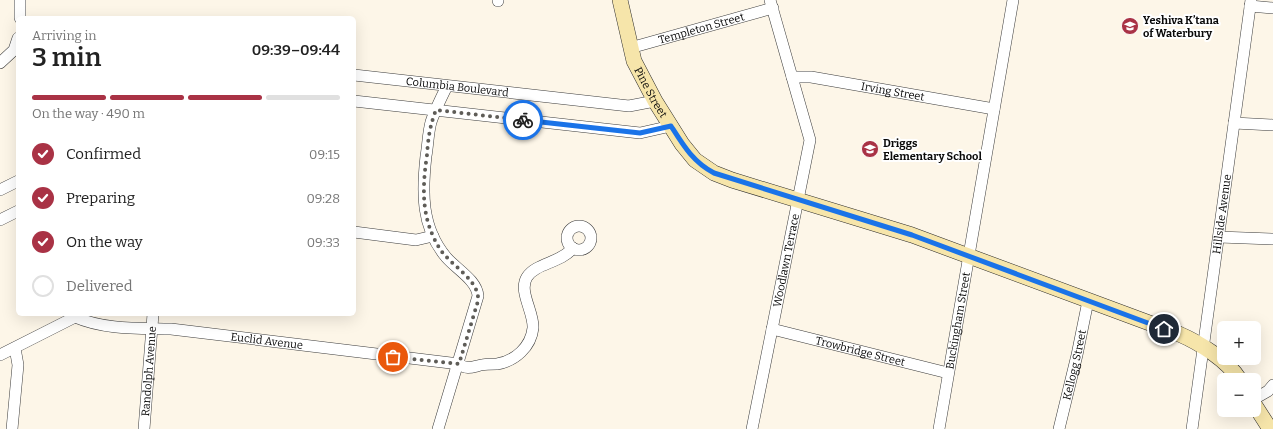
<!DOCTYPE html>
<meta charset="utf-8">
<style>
:root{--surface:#fff;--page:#f6f6f6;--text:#222;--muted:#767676;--line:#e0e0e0;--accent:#a93245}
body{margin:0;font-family:Bitter,serif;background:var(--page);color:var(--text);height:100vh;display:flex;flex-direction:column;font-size:15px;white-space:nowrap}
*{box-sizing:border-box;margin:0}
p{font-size:13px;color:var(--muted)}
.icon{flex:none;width:22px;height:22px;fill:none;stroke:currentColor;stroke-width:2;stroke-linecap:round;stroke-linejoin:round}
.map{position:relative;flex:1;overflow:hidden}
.panel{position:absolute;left:16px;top:16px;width:340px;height:300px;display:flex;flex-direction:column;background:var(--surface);border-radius:6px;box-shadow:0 4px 16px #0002}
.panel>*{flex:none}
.controls{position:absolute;left:1217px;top:321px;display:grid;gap:8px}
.controls a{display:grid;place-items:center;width:44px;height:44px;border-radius:6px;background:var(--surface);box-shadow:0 4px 16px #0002;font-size:20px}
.pin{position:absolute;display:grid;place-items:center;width:34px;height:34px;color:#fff;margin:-17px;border:2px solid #fff;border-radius:50%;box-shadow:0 1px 4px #0007}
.courier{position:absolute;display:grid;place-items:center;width:40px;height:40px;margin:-20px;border:3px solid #1a73e8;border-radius:50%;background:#fff;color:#222;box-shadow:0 1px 5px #0007}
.summary em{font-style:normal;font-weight:600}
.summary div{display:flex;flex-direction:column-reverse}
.summary{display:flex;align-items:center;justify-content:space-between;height:68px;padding:0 16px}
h1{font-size:26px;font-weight:600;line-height:30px}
.bar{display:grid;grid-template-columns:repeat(4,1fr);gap:6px 4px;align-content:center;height:48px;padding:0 16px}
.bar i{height:5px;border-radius:3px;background:var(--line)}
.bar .current{background:var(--accent)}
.bar p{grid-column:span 4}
ol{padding:0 16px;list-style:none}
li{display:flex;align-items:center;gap:12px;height:44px}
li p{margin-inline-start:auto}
li .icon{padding:4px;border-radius:50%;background:var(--accent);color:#fff;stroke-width:4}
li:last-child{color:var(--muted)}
li i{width:22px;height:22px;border:2px solid var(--line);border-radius:50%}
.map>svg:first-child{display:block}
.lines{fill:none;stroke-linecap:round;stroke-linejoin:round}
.street-casing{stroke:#3c3c3c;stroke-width:12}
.secondary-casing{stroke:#2b2b2b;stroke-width:16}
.street{stroke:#fff;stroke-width:11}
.secondary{stroke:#f6e5aa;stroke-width:15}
.done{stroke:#5e5c57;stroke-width:4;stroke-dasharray:0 7.2}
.route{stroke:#1a73e8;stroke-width:5}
.labels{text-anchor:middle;stroke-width:4;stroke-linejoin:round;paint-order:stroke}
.poi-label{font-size:11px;font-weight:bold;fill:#090909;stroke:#fff;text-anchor:start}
.street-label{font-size:11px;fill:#090909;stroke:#fff}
</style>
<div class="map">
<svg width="1273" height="429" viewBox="0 0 1273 429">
<rect width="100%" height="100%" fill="#fdf6e8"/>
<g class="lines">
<g class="street-casing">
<g id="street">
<polyline points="498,1 498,0"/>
<polyline points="1250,6 1273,8"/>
<polyline points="20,18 20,0"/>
<path id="s1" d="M630 48 773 8"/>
<polyline points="0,63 14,50 18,38"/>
<path id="s2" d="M354 75 629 106 655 101"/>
<path id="s3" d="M792 77H811L994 109"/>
<polyline points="354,101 640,133 671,126"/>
<polyline points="1234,123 1273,125"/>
<polyline points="0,190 18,181"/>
<polyline points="0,220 18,211"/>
<circle cx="579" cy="238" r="12"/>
<polyline points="354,232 416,240 433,236"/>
<polyline points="1219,237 1273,239"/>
<path id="s4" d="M75 317C105 330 139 328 171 329L459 364"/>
<path id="s5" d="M772 329 948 373"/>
<polyline points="0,355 81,314"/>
<path d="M459 364C467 370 472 367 481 365 486 364 492 364 497 364 515 361 531 347 533 328 534 312 518 291 527 277 536 263 561 263 573 248"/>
<polyline points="1254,399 1268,391 1273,385"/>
<polyline points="12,429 18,365 15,348"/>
<path id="s6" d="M144 429 153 314"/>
<path d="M438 429 478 296C477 280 456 269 446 257 421 227 422 192 426 156 428 145 428 133 431 122 435 110 441 98 447 86"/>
<path id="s7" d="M752 429 810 140 770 0"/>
<path id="s8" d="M939 429 1013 0"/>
<path id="s9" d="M1059 429 1077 355 1088 301"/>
<path id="s10" d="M1192 429 1251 0"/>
</g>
</g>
<g class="secondary-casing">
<g id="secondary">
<path id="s11" d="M620 0 634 61 655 101 682 144 695 160 714 173 732 180 912 235 1179 334C1200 343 1227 360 1240 380"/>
<polyline points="1254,404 1270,429"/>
</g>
</g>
<use href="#street" class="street"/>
<use href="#secondary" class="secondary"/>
</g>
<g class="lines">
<path class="done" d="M393 357 459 364 478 301C480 280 451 266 440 249 421 219 422 189 427 155 428 139 430 125 436 110L523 120"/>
<path class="route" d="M523 120 640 133 671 126C683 145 693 162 714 173L912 235 1164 329"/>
</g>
<defs>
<g id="school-disc" transform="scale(0.9)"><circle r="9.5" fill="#a93245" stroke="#fff"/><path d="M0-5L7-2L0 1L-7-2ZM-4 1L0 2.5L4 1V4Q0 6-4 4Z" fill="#fff"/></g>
</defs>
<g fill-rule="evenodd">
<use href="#school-disc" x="1130" y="26"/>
<use href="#school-disc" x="870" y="149"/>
</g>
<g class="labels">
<g class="poi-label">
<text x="1143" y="24">Yeshiva K’tana<tspan x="1143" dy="13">of Waterbury</tspan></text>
<text x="883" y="147">Driggs<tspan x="883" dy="13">Elementary School</tspan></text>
</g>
<g class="street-label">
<text dy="4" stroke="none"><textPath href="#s1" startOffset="74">Templeton Street</textPath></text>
<text dy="4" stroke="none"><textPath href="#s2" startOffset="104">Columbia Boulevard</textPath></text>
<text dy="4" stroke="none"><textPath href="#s3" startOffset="102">Irving Street</textPath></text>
<text dy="4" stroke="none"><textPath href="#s11" startOffset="98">Pine Street</textPath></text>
<text dy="4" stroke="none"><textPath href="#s10" startOffset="217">Hillside Avenue</textPath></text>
<text dy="4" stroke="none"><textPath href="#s7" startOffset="172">Woodlawn Terrace</textPath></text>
<text dy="4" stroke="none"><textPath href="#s8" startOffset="110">Buckingham Street</textPath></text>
<text dy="4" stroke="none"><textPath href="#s4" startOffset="194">Euclid Avenue</textPath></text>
<text dy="4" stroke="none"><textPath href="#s5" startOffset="91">Trowbridge Street</textPath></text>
<text dy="4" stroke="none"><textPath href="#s9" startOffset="66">Kellogg Street</textPath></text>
<text dy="4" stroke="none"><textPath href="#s6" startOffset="58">Randolph Avenue</textPath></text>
</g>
</g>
</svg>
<div class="controls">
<a>+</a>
<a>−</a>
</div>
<div class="pin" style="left:393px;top:357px;background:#ea580c"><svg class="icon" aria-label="bag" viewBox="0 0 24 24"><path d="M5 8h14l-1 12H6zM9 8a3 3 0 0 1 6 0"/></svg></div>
<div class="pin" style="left:1164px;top:329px;background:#1f2937"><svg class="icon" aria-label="home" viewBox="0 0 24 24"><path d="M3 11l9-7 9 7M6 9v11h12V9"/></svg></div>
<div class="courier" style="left:523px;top:120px"><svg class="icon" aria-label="bike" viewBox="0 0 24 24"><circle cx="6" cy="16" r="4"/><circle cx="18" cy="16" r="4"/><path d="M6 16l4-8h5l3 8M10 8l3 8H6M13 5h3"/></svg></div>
<section class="panel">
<div class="summary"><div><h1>3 min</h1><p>Arriving in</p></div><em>09:39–09:44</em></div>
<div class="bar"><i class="current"></i><i class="current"></i><i class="current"></i><i></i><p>On the way · 490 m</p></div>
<ol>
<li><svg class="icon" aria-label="check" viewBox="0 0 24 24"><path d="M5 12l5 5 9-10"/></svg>Confirmed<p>09:15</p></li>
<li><svg class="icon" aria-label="check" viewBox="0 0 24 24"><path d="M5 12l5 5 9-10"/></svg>Preparing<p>09:28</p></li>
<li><svg class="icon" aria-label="check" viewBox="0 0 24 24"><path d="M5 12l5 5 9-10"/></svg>On the way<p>09:33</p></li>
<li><i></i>Delivered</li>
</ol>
</section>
</div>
